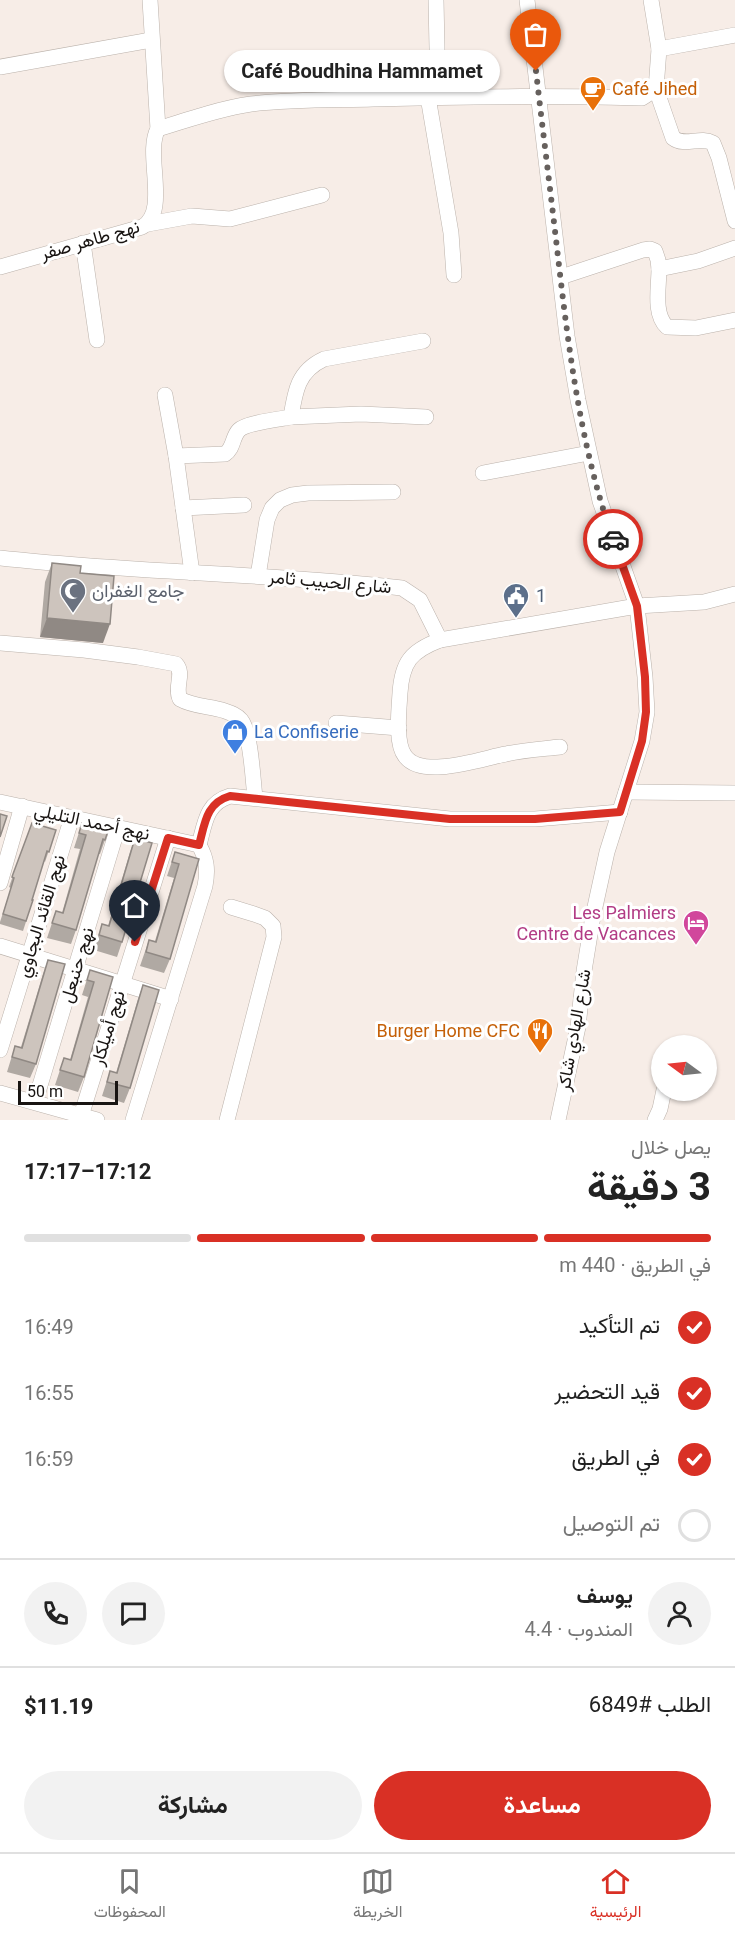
<!DOCTYPE html>
<html lang="ar">
<meta charset="utf-8">
<style>
:root{--surface:#fff;--page:#f2f2f2;--text:#222;--muted:#767676;--line:#e0e0e0;--accent:#d93025}
body{margin:0;font-family:Roboto,Vazirmatn,sans-serif;background:var(--page);color:var(--text);direction:rtl;height:100vh;display:flex;flex-direction:column;font-size:22px;white-space:nowrap}
*{box-sizing:border-box;margin:0}
p{font-size:20px;color:var(--muted)}
.icon{flex:none;width:33px;height:33px;fill:none;stroke:currentColor;stroke-width:2;stroke-linecap:round;stroke-linejoin:round}
.map{position:relative;height:1120px;overflow:hidden;direction:ltr}
.drawer{display:flex;flex-direction:column;background:var(--surface);flex:1}
.drawer>*{flex:none}
.needle{width:39px;rotate:285deg}
.fabs{position:absolute;left:651px;top:1035px;display:grid;gap:12px}
.fabs a{display:grid;place-items:center;width:66px;height:66px;border-radius:50%;background:var(--surface);box-shadow:0 2px 4px #0004;font-size:30px}
.scale{position:absolute;left:18px;bottom:15px;width:100px;box-sizing:border-box;padding-left:6px;border:3px solid #181412;border-top:0;font-size:16px;line-height:21px;white-space:nowrap;color:#181412;-webkit-text-stroke:4px #fff;paint-order:stroke}
.pin{position:absolute;display:grid;place-items:center;width:51px;height:51px;color:#fff;margin:-62px -26px;border-radius:50% 50% 50% 0;rotate:-45deg;box-shadow:0 0 6px #0007}
.pin .icon{rotate:45deg}
.courier{position:absolute;display:grid;place-items:center;width:60px;height:60px;margin:-30px;border:4px solid #d93025;border-radius:50%;background:#fff;color:#222;box-shadow:0 2px 8px #0007}
.bubble{position:absolute;height:42px;border-radius:21px;background:var(--surface);box-shadow:0 2px 4px #0004;font-size:20px;font-weight:700;line-height:42px;text-align:center;direction:rtl}
.summary em{font-style:normal;font-weight:700}
.summary div{display:flex;flex-direction:column-reverse}
.summary{display:flex;align-items:center;justify-content:space-between;height:102px;padding:0 24px}
h1{font-size:39px;font-weight:700;line-height:45px}
.bar{display:grid;grid-template-columns:repeat(4,1fr);gap:9px 6px;align-content:center;height:72px;padding:0 24px}
.bar i{height:8px;border-radius:4px;background:var(--line)}
.bar .selected{background:var(--accent)}
.bar p{grid-column:span 4}
.line{display:flex;align-items:center;gap:15px;padding:0 24px;border-top:2px solid var(--line)}
.line div{flex:1}
.round{display:grid;place-items:center;flex:none;width:63px;height:63px;border-radius:32px;background:var(--page)}
ol{padding:0 24px;list-style:none}
li{display:flex;align-items:center;gap:18px;height:66px}
li p{margin-inline-start:auto}
li .icon{padding:6px;border-radius:50%;background:var(--accent);color:#fff;stroke-width:4}
li:last-child{color:var(--muted)}
li i{width:33px;height:33px;border:3px solid var(--line);border-radius:50%}
.cta{display:flex;gap:12px;margin-top:auto;padding:12px 24px}
.cta a{flex:1;height:69px;border-radius:36px;background:var(--accent);color:#fff;font-size:24px;font-weight:700;line-height:69px;text-align:center}
.cta a+a{background:var(--page);color:var(--text)}
.tab-bar{display:flex;justify-content:space-around;align-items:center;height:84px;border-top:2px solid var(--line);background:var(--surface);font-size:16px;color:var(--muted)}
.tab-bar a{display:grid;justify-items:center;gap:3px}
.tab-bar .selected{color:var(--accent)}
.map>svg:first-child{display:block}
.lines{fill:none;stroke-linecap:round;stroke-linejoin:round}
.minor-casing{stroke:#bbb2ab;stroke-width:16}
.minor{stroke:#fff;stroke-width:15}
.wall{fill:#b0a9a3}
.shaded-wall{fill:#908984}
.building{fill:#cdc4bd;stroke:#908984;stroke-width:1.5}
.done{stroke:#66605d;stroke-width:6;stroke-dasharray:0 10.8}
.route{stroke:#d93025;stroke-width:8}
.labels{text-anchor:middle;stroke-width:6;stroke-linejoin:round;paint-order:stroke}
.food-label{font-size:18px;fill:#c56008;stroke:#fff;text-anchor:start}
.street-label{font-size:18px;fill:#181412;stroke:#fff}
.worship-label{font-size:18px;fill:#5b616d;stroke:#fff;text-anchor:start}
.service-label{font-size:18px;fill:#4e5e75;stroke:#fff;text-anchor:start}
.shop-label{font-size:18px;fill:#366cbe;stroke:#fff;text-anchor:start}
.hotel-label{font-size:18px;fill:#b23c85;stroke:#fff;text-anchor:end}
</style>
<div class="map">
<svg width="735" height="1120" viewBox="0 0 735 1120">
<rect width="100%" height="100%" fill="#f7ede7"/>
<g class="lines">
<g class="minor-casing">
<g id="minor">
<polyline points="150,0 158,129"/>
<polyline points="436,0 438,96"/>
<polyline points="527,0 567,336 578,400 600,501 637,606 645,677 647,712 642,741 607,852 593,916 584,971 578,1027 558,1120"/>
<polyline points="659,49 735,35"/>
<polyline points="0,67 151,40"/>
<path d="M656 89 673 138C685 147 700 136 713 143L719 158 735 221"/>
<polyline points="428,97 451,233 454,275"/>
<polyline points="148,224 192,216 230,219 322,195"/>
<polyline points="83,243 97,340"/>
<path d="M0 267 142 227C170 212 144 153 158 129 186 120 222 108 251 104 291 99 333 100 373 99 463 96 552 96 642 98L656 89 659 49 651 0"/>
<path d="M659 269C659 287 653 314 667 327L696 328 735 320"/>
<polyline points="561,277 643,250 650,249 655,251 658,260 659,269 698,261 735,248"/>
<polyline points="165,395 176,456 192,573"/>
<polyline points="291,417 361,414 426,417"/>
<path d="M176 456 225 454C234 448 232 437 239 430 246 423 280 419 291 417 295 391 298 371 324 359L423 341"/>
<polyline points="483,473 589,453"/>
<polyline points="183,508 244,505"/>
<path d="M0 558C134 573 268 573 402 588L420 600 440 640 637 606 704 602 735 594"/>
<polyline points="258,576 267,520 272,508 280,500 292,495 308,493 393,492"/>
<path d="M440 640C411 651 402 662 400 693 399 710 395 743 405 756 422 780 483 758 506 754 524 750 542 749 560 747"/>
<path d="M0 643 84 650 138 657 176 664C185 674 174 687 180 699 194 707 211 706 225 711 231 713 237 715 241 720 251 732 253 781 255 798"/>
<polyline points="336,723 399,728"/>
<polyline points="626,792 735,793"/>
<polyline points="0,802 199,845"/>
<path d="M199 845C205 823 206 803 230 796L450 819H535L620 812"/>
<polyline points="0,883 22,806"/>
<polyline points="0,946 171,999"/>
<polyline points="0,1050 72,817"/>
<polyline points="0,1093 97,1120"/>
<polyline points="35,1102 118,827"/>
<polyline points="81,1116 168,838"/>
<path d="M133 1120 205 886C208 870 207 859 199 845"/>
<polyline points="227,1120 274,937 273,926 265,918 254,914 231,907"/>
<polyline points="655,1120 660,1109 664,1090"/>
</g>
</g>
<use href="#minor" class="minor"/>
</g>
<g class="wall">
<polygon points="52,563 80,573 103,643 40,637 45,582"/>
<polygon points="32,823 56,830 45,862 44,861 32,900 33,900 23,931 0,924 0,922 11,888 9,887 10,884"/>
<polygon points="82,823 105,840 100,854 98,854 76,930 71,944 47,938 56,911 62,913 80,849 74,848"/>
<polygon points="135,838 122,942 117,957 94,950 102,924 108,926 130,852"/>
<polygon points="175,852 199,859 170,959 164,973 140,966 149,940 155,941 174,878 167,876"/>
<polygon points="48,960 36,1064 30,1078 7,1072 15,1046 21,1047 43,974"/>
<polygon points="90,970 113,977 84,1077 78,1092 55,1085 64,1058 70,1060 88,997 82,995"/>
<polygon points="143,985 130,1088 124,1103 102,1096 110,1071 116,1073 138,999"/>
</g>
<polygon class="shaded-wall" points="47,618 110,624 103,643 40,637"/>
<g class="building">
<polygon points="52,563 81,566 80,573 114,576 110,624 47,618"/>
<polygon points="0,814 7,816 0,837"/>
<polygon points="32,823 56,830 49,852 47,851 32,900 33,900 26,921 3,914 14,878 12,877 13,874"/>
<polygon points="82,823 108,831 105,840 103,839 76,930 52,923 56,911 63,913 86,835 79,833"/>
<polygon points="135,838 152,843 122,942 99,935 102,924 109,926"/>
<polygon points="175,852 199,859 170,959 146,952 149,940 156,942 179,864 172,862"/>
<polygon points="48,960 65,964 36,1064 12,1057 15,1046 22,1048"/>
<polygon points="90,970 113,977 84,1077 60,1070 64,1058 71,1060 94,982 87,980"/>
<polygon points="143,985 159,990 130,1088 107,1082 110,1071 117,1073"/>
</g>
<g class="lines">
<path class="done" d="M536 71C543 133 551 195 558 257 569 352 581 449 613 539"/>
<path class="route" d="M135 942 168 838 199 845C205 823 206 803 230 796L450 819H535L620 812 642 741 646 712 645 677 637 606 613 539"/>
</g>
<defs>
<g id="cafe-pin" transform="scale(1.35)"><path d="M0 17L-7.5 6A9.5 9.5 0 1 1 7.5 6Z" fill="#e8710a" stroke="#fff"/><path d="M-5.5-4.5H6V0H3Q3 3.5 0 3.5H-2.5Q-5.5 3.5-5.5 0ZM3-3.2v2h1.7v-2ZM-6 4.5H4V6H-6Z" fill="#fff"/></g>
<g id="mosque-pin" transform="scale(1.35)"><path d="M0 17L-7.5 6A9.5 9.5 0 1 1 7.5 6Z" fill="#6b7280" stroke="#fff"/><path d="M3.5-4.9A6 6 0 1 0 3.5 4.9A5 5 0 1 1 3.5-4.9Z" fill="#fff"/></g>
<g id="civic-pin" transform="scale(1.35)"><path d="M0 17L-7.5 6A9.5 9.5 0 1 1 7.5 6Z" fill="#5c6f8a" stroke="#fff"/><path d="M-.6-6.5H3V-4.5H.6V-3L4-1V1h2V6H-6V1h2V-1L-.6-3ZM-1.2 2.5V6h2.4V2.5Z" fill="#fff"/></g>
<g id="shop-pin" transform="scale(1.35)"><path d="M0 17L-7.5 6A9.5 9.5 0 1 1 7.5 6Z" fill="#3f7fe0" stroke="#fff"/><path d="M-5-2.5h2.3a2.7 3.5 0 0 1 5.4 0H5L5.5 6h-11ZM-1.5-2.5h3a1.5 2.3 0 0 0-3 0Z" fill="#fff"/></g>
<g id="hotel-pin" transform="scale(1.35)"><path d="M0 17L-7.5 6A9.5 9.5 0 1 1 7.5 6Z" fill="#d1479c" stroke="#fff"/><path d="M-6-4.5h1.5V1H6V5H4.5V3h-9V5H-6ZM-4 0a1.8 1.8 0 1 1 3.6 0ZM.5 0V-2.5h3Q6-2.5 6 0Z" fill="#fff"/></g>
<g id="restaurant-pin" transform="scale(1.35)"><path d="M0 17L-7.5 6A9.5 9.5 0 1 1 7.5 6Z" fill="#e8710a" stroke="#fff"/><path d="M-5-6h1v4h1v-4h1v4h1v-4h1v5L-1.5 .5V6h-2V.5L-5-1ZM5-6V6H3V1.5H1.5Q1.5-4 5-6Z" fill="#fff"/></g>
</defs>
<g fill-rule="evenodd">
<use href="#cafe-pin" x="593" y="89"/>
<use href="#mosque-pin" x="73" y="591"/>
<use href="#civic-pin" x="516" y="596"/>
<use href="#shop-pin" x="235" y="732"/>
<use href="#hotel-pin" x="696" y="923"/>
<use href="#restaurant-pin" x="540" y="1031"/>
</g>
<g class="labels">
<g class="food-label">
<text x="612" y="95">Café Jihed</text>
<text x="520" y="1037" text-anchor="end">Burger Home CFC</text>
</g>
<g class="street-label">
<text transform="translate(90 240) rotate(-16)" y="6">نهج طاهر صفر</text>
<text transform="translate(330 582) rotate(5)" y="6">شارع الحبيب ثامر</text>
<text transform="translate(92 822) rotate(12)" y="6">نهج أحمد التليلي</text>
<text transform="translate(41 916) rotate(-73)" y="6">نهج القائد البجاوي</text>
<text transform="translate(77 965) rotate(-73)" y="6">نهج حنبعل</text>
<text transform="translate(108 1028) rotate(-73)" y="6">نهج أميلكار</text>
<text transform="translate(574 1030) rotate(-80)" y="6">شارع الهادي شاكر</text>
</g>
<g class="worship-label">
<text x="92" y="597">جامع الغفران</text>
</g>
<g class="service-label">
<text x="536" y="602">1</text>
</g>
<g class="shop-label">
<text x="254" y="738">La Confiserie</text>
</g>
<g class="hotel-label">
<text x="676" y="919">Les Palmiers<tspan x="676" dy="21">Centre de Vacances</tspan></text>
</g>
</g>
</svg>
<div class="fabs">
<a><svg class="needle" viewBox="-14 -14 28 28"><path d="M0-13l5 13h-10z" fill="#e53935"/><path d="M0 13l5-13h-10z" fill="#767676"/></svg></a>
</div>
<div class="scale">50 m</div>
<div class="pin" style="left:536px;top:71px;background:#ea580c"><svg class="icon" aria-label="bag" viewBox="0 0 24 24"><path d="M5 8h14l-1 12H6zM9 8a3 3 0 0 1 6 0"/></svg></div>
<div class="pin" style="left:135px;top:942px;background:#1f2937"><svg class="icon" aria-label="home" viewBox="0 0 24 24"><path d="M3 11l9-7 9 7M6 9v11h12V9"/></svg></div>
<div class="courier" style="left:613px;top:539px"><svg class="icon" aria-label="car" viewBox="0 0 24 24"><path d="M5 17H2v-5l4-1 3-4h7l3 4 3 1v5h-3M9 17h6M6 11h13"/><circle cx="7" cy="17" r="2"/><circle cx="17" cy="17" r="2"/></svg></div>
<div class="bubble" style="left:224px;top:50px;width:276px">Café Boudhina Hammamet</div>
</div>
<section class="drawer">
<div class="summary"><div><h1>3 دقيقة</h1><p>يصل خلال</p></div><em>17:12–17:17</em></div>
<div class="bar"><i class="selected"></i><i class="selected"></i><i class="selected"></i><i></i><p>في الطريق · 440 m</p></div>
<ol>
<li><svg class="icon" aria-label="check" viewBox="0 0 24 24"><path d="M5 12l5 5 9-10"/></svg>تم التأكيد<p>16:49</p></li>
<li><svg class="icon" aria-label="check" viewBox="0 0 24 24"><path d="M5 12l5 5 9-10"/></svg>قيد التحضير<p>16:55</p></li>
<li><svg class="icon" aria-label="check" viewBox="0 0 24 24"><path d="M5 12l5 5 9-10"/></svg>في الطريق<p>16:59</p></li>
<li><i></i>تم التوصيل</li>
</ol>
<div class="line" style="height:108px"><a class="round"><svg class="icon" aria-label="person" viewBox="0 0 24 24"><circle cx="12" cy="8" r="4"/><path d="M4 21q1-7 8-7t8 7"/></svg></a><div><b>يوسف</b><p>المندوب · 4.4</p></div><a class="round"><svg class="icon" aria-label="chat" viewBox="0 0 24 24"><path d="M4 5h16v11H9l-5 4z"/></svg></a><a class="round"><svg class="icon" aria-label="phone" viewBox="0 0 24 24"><path d="M5 4h4l2 5-3 2q2 4 5 5l2-3 5 2v4C11 20 4 13 5 4z"/></svg></a></div>
<div class="line" style="height:78px"><div>الطلب #6849</div><b>$11.19</b></div>
<div class="cta"><a>مساعدة</a><a>مشاركة</a></div>
</section>
<nav class="tab-bar">
<a class="selected"><svg class="icon" aria-label="home" viewBox="0 0 24 24"><path d="M3 11l9-7 9 7M6 9v11h12V9"/></svg>الرئيسية</a>
<a><svg class="icon" aria-label="map" viewBox="0 0 24 24"><path d="M3 6l6-2 6 2 6-2v14l-6 2-6-2-6 2zM9 4v14M15 6v14"/></svg>الخريطة</a>
<a><svg class="icon" aria-label="saved" viewBox="0 0 24 24"><path d="M7 4h10v16l-5-4-5 4z"/></svg>المحفوظات</a>
</nav>
